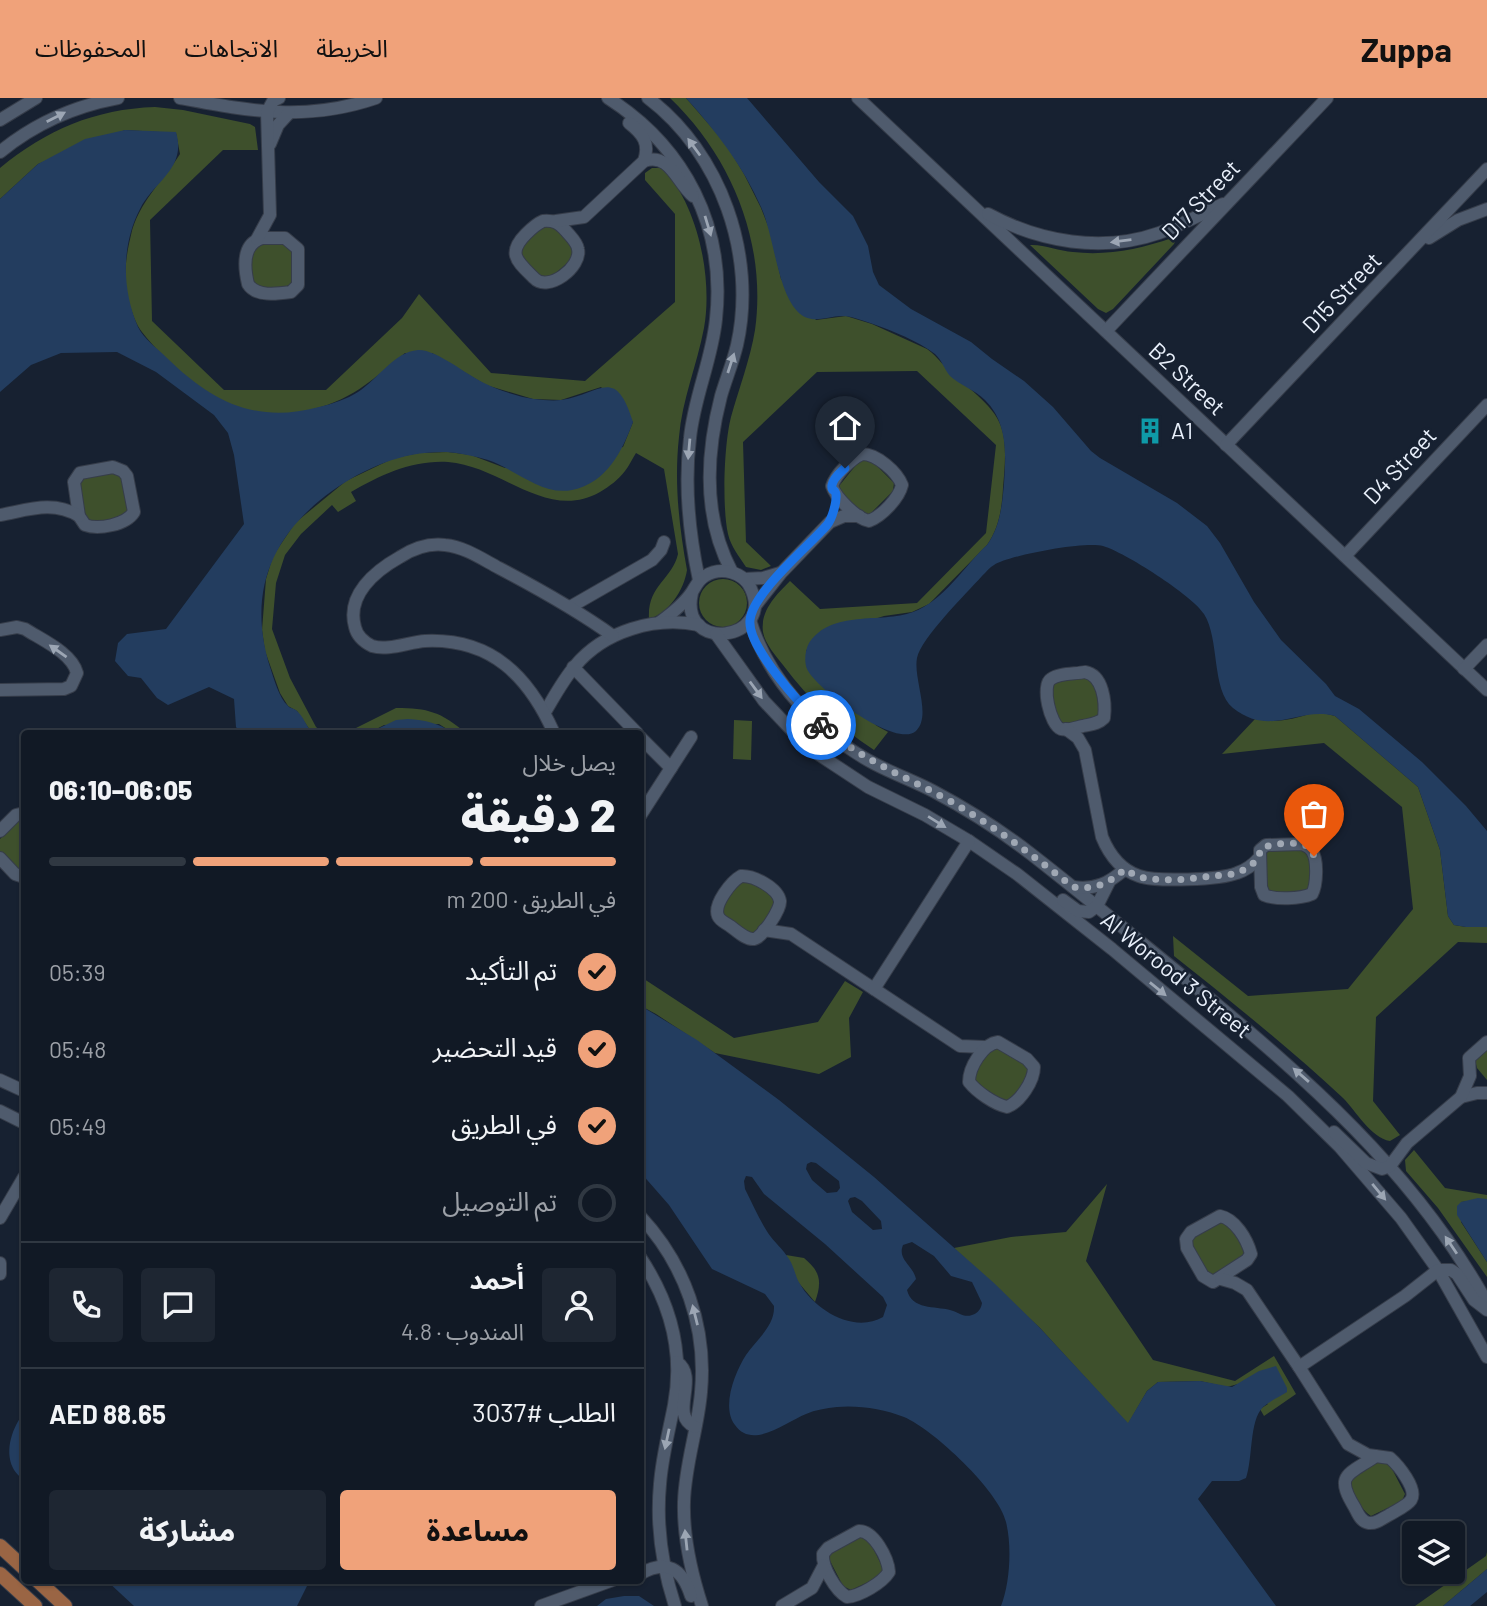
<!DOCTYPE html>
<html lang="ar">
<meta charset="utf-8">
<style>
:root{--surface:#111925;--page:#1e2632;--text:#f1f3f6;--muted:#9ca0a7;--line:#303842;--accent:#f0a27a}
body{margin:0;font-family:Barlow,"Noto Sans Arabic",sans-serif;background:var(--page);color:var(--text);direction:rtl;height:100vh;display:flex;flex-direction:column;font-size:26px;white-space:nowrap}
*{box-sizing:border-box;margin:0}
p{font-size:23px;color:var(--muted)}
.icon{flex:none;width:38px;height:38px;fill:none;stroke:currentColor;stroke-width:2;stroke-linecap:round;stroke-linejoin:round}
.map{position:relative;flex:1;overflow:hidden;direction:ltr}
.side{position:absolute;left:21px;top:632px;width:623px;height:854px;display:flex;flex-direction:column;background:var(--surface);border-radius:7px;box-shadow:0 2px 5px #0004,0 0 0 2px var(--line);direction:rtl}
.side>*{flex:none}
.buttons{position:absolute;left:1402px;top:1423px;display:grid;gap:14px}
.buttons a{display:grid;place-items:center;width:63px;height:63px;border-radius:7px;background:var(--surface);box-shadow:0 2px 5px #0004,0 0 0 2px var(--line);font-size:35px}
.pin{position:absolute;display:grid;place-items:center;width:60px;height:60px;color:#fff;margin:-72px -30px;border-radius:50% 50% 50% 0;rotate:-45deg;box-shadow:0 0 7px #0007}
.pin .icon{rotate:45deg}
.courier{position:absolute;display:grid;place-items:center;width:70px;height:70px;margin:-35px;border:5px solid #1a73e8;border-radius:50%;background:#fff;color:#222;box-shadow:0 2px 9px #0007}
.summary em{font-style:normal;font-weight:800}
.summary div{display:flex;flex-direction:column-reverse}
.summary{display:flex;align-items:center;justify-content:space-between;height:119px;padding:0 28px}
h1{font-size:46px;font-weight:800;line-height:52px}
.bar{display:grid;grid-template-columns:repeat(4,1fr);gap:10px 7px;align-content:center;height:84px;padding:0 28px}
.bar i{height:9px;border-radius:5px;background:var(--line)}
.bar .selected{background:var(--accent)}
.bar p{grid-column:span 4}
.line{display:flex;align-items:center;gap:18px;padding:0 28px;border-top:2px solid var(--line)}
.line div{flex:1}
.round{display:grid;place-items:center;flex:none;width:74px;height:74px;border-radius:7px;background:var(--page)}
ol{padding:0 28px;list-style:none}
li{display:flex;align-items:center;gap:21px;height:77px}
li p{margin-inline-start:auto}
li .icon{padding:7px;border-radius:50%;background:var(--accent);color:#111;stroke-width:4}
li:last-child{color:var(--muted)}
li i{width:38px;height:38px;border:4px solid var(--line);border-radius:50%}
.cta{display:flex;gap:14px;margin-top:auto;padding:14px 28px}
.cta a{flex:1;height:80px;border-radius:7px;background:var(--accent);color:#111;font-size:28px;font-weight:800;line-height:80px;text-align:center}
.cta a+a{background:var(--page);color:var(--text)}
header{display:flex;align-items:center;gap:42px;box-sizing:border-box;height:98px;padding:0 35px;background:var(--accent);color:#111}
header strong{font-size:33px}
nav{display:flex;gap:38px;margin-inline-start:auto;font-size:24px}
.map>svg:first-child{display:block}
.green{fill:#3e502c}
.water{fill:#233d5f;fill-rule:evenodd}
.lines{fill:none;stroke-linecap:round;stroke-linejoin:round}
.minor-casing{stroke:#363d4a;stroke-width:14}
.major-casing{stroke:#363d4a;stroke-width:16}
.minor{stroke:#4f5b6d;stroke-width:12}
.major{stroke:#9a6544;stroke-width:14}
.oneway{fill:#9ca6b4}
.done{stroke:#a0a8b4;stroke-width:7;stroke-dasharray:0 12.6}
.route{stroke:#1a73e8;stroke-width:9}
.labels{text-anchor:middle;stroke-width:5;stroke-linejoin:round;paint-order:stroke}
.street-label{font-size:23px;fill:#e9f0fb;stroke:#172131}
.poi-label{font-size:23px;fill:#e9f0fb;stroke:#172131;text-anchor:start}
</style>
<header>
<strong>Zuppa</strong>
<nav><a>الخريطة</a><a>الاتجاهات</a><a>المحفوظات</a></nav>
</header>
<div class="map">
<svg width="1487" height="1508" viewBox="0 0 1487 1508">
<rect width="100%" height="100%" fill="#172131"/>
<g class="green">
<path d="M670 0H686L726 46 744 76 761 110 770 133 781 181 816 222 846 218 872 226 927 251C938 259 944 269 955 278 1004 319 1009 325 1003 390 1002 410 999 430 987 447L929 506 912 514 884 518 814 540 806 553 807 570 877 628 888 634 874 652C837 627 810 603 783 567 776 558 765 546 763 534 760 513 776 497 790 483L820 511 917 505 986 435 996 347 917 273 817 274 743 344 746 444 771 468 761 472 746 469C739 458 731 449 728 436 722 409 724 346 731 319 739 290 750 262 755 232 767 146 732 59 670 0Z"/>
<path d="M155 9 183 12 250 26 255 29 258 52H223L150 122 152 223 224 292H326L402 220 419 196 491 275 585 283 675 204V116L645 82V75L652 70H662C698 106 713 181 704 230 697 267 682 302 679 339 674 384 679 428 687 472 684 492 669 515 649 521 647 487 672 482 678 456L664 371 636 355C632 361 629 368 625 373 618 382 610 388 600 394 547 424 502 368 448 364 412 362 381 377 351 394L356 403 338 414 332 407 301 436 285 457 276 485 272 531 290 580 316 629 324 635H312L297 613 288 608 280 595 265 553 262 532 266 481 273 458 295 425 346 383 394 360 419 355 448 354 471 357 505 370 623 349 633 324 601 289 561 302 533 301 486 287 432 255H405C371 283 350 304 305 313 288 317 265 317 247 313 211 304 164 263 142 234 136 227 132 214 129 205 122 185 126 157 131 137 138 105 163 83 180 56L176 35 125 32 38 66 0 101V70C46 32 95 11 155 9Z"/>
<polygon points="543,126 551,126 574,150 572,161 551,179 539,179 520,157 519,149"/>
<path d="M1172 140 1176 141 1174 146 1113 211 1106 215 1098 211 1030 147C1043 146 1059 153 1073 154 1107 158 1140 151 1172 140Z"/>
<path d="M259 145 291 147 296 183C284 192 265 193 252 186L251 152Z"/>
<path d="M860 362 872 363 894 385 893 393 869 417C857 413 843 400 839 388Z"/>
<path d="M115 374 122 378 128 413C119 422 98 427 86 421L80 385 85 380Z"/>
<circle cx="723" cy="505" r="24"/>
<polygon points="1087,577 1094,580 1101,612 1097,619 1064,627 1057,623 1051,592 1054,584"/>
<path d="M396 610C428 610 441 614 466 635H453L439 626 384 627 369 635H339L352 632Z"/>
<path d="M1312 615H1323L1335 618 1418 689 1440 752 1448 818 1454 827 1466 829H1487V845L1458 844 1376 919 1373 1003 1400 1037 1390 1043C1371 1040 1356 1013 1343 1000 1289 950 1232 904 1174 858L1173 838 1248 898 1348 891 1413 811 1402 709 1324 645 1222 656 1255 621C1276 625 1292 622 1312 615Z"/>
<polygon points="734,622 752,623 751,662 733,661"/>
<polygon points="24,720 24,776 23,776 0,754 0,741 20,721"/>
<polygon points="1299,749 1309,757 1311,786 1307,793 1274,796 1267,792 1265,754 1268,752"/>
<path d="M739 783C754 783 770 792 777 806L758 834 751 837 724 819 722 808Z"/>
<polygon points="641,879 734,940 818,924 845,883 863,894 849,920 851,959 819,976 715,955 656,916 641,908"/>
<path d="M997 948 1029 967C1027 980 1018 998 1005 1003L976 986C972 973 985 954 997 948Z"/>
<polygon points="1487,950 1487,982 1477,970 1475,962"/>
<polygon points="1414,1052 1445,1090 1487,1097 1487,1101 1461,1104 1461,1124 1487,1164 1487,1179 1438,1110 1406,1073 1405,1062"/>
<polygon points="1107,1086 1086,1163 1153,1262 1235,1283 1274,1258 1296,1296 1264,1318 1260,1311 1268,1306 1238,1286 1227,1289 1200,1283 1158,1284 1147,1293 1128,1326 1040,1230 954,1150 1011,1139 1066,1134"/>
<path d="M1218 1124H1226L1245 1151V1159L1214 1178C1202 1173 1190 1154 1191 1142L1195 1139Z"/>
<path d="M786 1157 804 1160C821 1174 822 1184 815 1204L798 1184Z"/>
<path d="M1379 1363H1383L1390 1367 1405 1396 1402 1403 1371 1418C1361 1412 1351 1394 1351 1382Z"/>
<polygon points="858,1438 869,1442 884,1472 879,1479 851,1492 843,1488 828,1459 830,1455"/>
<polygon points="1487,1454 1487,1471 1443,1508 1415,1508 1486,1458"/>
</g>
<g class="water">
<path d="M686 0H747L819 84 853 118 868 148 873 174 879 187 911 211 971 244 992 261 1024 283 1053 309 1091 353 1100 360 1177 405 1207 428 1220 445 1254 504 1281 542 1326 586 1335 598 1359 611 1422 664 1466 708 1487 733V829H1466L1454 827 1448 818 1440 752 1418 689 1335 618C1299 608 1271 640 1233 610 1211 592 1220 541 1204 516 1192 497 1124 454 1103 448 1085 443 1010 457 994 467 990 469 986 474 982 478 966 496 921 540 917 560 913 581 932 618 916 633 896 651 816 591 807 571 804 564 805 552 809 545 832 511 880 526 913 514 944 503 964 468 987 447 1000 429 1002 408 1004 386 1006 356 1008 325 985 302 975 292 960 287 950 278 944 271 942 262 935 256 918 243 893 233 873 226 864 223 852 218 842 218 826 218 811 228 797 213 777 191 774 138 761 109 743 68 716 33 686 0Z"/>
<path d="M125 32 176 34C187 71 154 83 140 111 121 148 122 192 138 229 144 241 158 251 167 260 212 304 256 326 319 309 332 306 347 301 358 294 378 281 394 254 418 252 436 251 467 277 484 285 498 292 519 299 534 301 542 302 553 303 561 302 600 297 615 266 633 324 622 353 607 385 572 392 542 398 515 371 488 362 475 358 460 355 446 354 404 353 366 369 332 393 271 437 247 495 270 569 274 581 279 600 288 608 291 611 294 610 297 613 303 618 307 629 312 635H240L236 629 234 601 209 589 168 607 157 600 141 580 128 578 115 563 118 545 127 536 166 531 244 426 234 357 228 335 214 317 156 274 117 254 61 255 31 267 0 294V101L38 66 85 41Z"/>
<path d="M408 621C426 622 438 625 453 635H369L396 622Z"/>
<path d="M641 908 697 942 779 1002 874 1079 994 1185 1040 1230 1128 1325 1147 1293 1158 1284 1200 1283 1232 1289 1259 1273 1276 1268 1287 1290V1294C1279 1299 1270 1303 1263 1309 1249 1323 1253 1361 1246 1380L1239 1383H1212L1198 1401 1276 1508H1001C1010 1485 1012 1448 1006 1424 999 1393 934 1332 904 1319 884 1311 858 1307 837 1309 826 1310 815 1312 806 1316 786 1324 752 1352 735 1327 721 1309 735 1274 746 1257 757 1241 775 1228 774 1208L765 1196 712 1171 669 1107 641 1075ZM811 1064 816 1065 839 1083 840 1090 837 1094 827 1095 812 1082 806 1071 807 1066ZM746 1078 752 1079 764 1096 825 1146 883 1199 887 1207 883 1219C854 1236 815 1212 800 1186 795 1178 794 1168 789 1161 783 1151 774 1144 768 1135 759 1121 752 1105 745 1091L744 1083ZM855 1099 862 1103 881 1123 882 1131 873 1132 852 1114 848 1103 850 1100ZM912 1144 934 1158 951 1178 972 1184 982 1205C981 1211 978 1215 972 1217 964 1220 958 1214 950 1212 935 1208 912 1212 907 1192L916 1181C913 1167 897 1162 903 1147Z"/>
<polygon points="1478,1100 1487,1101 1487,1164 1457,1117 1457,1108 1461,1104"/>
<path d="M24 1315V1383C21 1379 15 1375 13 1370 4 1352 13 1328 24 1315Z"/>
<polygon points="1487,1471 1487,1494 1470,1508 1443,1508"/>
<polygon points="106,1482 310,1482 297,1508 134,1508"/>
<polygon points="624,1498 639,1498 654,1508 597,1508 606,1501"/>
</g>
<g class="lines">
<g class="minor-casing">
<g id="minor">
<path d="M180 0C250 13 306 24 376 0"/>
<path d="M608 0C685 49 726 129 716 221 712 262 694 299 690 340 684 388 689 435 699 482"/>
<path d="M648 0C721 55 757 158 737 247 733 264 726 281 721 298 706 356 703 420 732 474"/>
<polyline points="858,0 1487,592"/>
<polyline points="0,22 36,0"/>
<polyline points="270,46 278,27 289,15"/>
<path d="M0 54C34 26 75 8 118 0"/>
<path d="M644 63C670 54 677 85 693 98"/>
<path d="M988 116C1040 144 1102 155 1159 135 1181 127 1202 116 1223 106"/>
<path d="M543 123C554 122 559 125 566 133 571 139 577 144 578 151 582 169 548 195 534 180 518 164 506 156 526 136 531 131 536 126 543 123Z"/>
<path d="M556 123 584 119 644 63C650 45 643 36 629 25"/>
<path d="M262 140H285L298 151V187L291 194C277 196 256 199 248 186 244 169 242 146 262 140Z"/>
<polyline points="1429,140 1458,122 1487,111"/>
<polyline points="257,141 270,117 267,14 273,3 279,0"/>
<polyline points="1106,233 1327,0"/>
<polyline points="1226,347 1487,71"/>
<path d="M862 356C877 356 897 374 902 387 899 400 882 418 869 423 856 420 836 400 832 388 836 376 851 361 862 356Z"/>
<path d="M113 369 123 373 127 378 134 414C126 427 98 432 85 427L79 418 74 384 80 375Z"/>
<path d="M0 417C28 412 53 402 79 418"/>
<polyline points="1345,458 1487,307"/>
<polyline points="744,481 763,480 780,475"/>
<polyline points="755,508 781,475 830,424 844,418 859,418"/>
<polyline points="570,509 652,462 661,452 664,444"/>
<path d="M750 522C768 582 820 637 875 666 894 676 914 683 933 693 967 711 1000 732 1031 756 1085 798 1138 842 1191 885 1306 980 1414 1073 1487 1205"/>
<path d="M660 524C671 516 684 506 692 494 696 488 698 482 705 478 721 468 744 474 751 491 775 543 678 556 692 495"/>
<path d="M0 532 17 529 25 531C42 542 72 555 77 575L71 588 64 591 0 592"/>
<polyline points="716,536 764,603 799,640 821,658 868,689 925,717 969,743 1017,776 1112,851 1288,998 1340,1049 1401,1120 1438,1172 1487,1259"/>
<polyline points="573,569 637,635"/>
<polyline points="1464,571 1487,547"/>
<path d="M1085 574C1103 577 1106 604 1104 620 1098 626 1092 626 1083 628 1077 629 1068 633 1061 631 1050 627 1041 587 1051 581 1059 575 1075 576 1085 574Z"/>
<path d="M545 614C554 599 563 582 575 568 604 533 655 518 699 527"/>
<path d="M1066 631 1078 640 1085 652 1102 739C1109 756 1121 772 1139 778 1157 784 1219 782 1237 775 1246 772 1253 767 1259 760"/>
<path d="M554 635C529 579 492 540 425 543 409 544 388 553 372 548 364 544 357 538 355 529 346 497 375 473 400 459 414 450 429 445 445 447 465 449 482 461 499 470 539 491 577 512 613 538"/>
<polyline points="640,639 671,670"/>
<polyline points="640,718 691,639"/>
<polyline points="0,733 16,717 24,715"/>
<path d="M1302 746C1306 748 1309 748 1312 753 1318 762 1317 787 1312 796 1300 801 1276 802 1264 797L1261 789 1260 752 1266 747Z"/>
<polyline points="0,760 15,776 24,779"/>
<path d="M741 778C753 777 778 790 780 803 781 811 762 840 754 841 746 842 737 833 730 828 726 825 720 823 718 818 713 806 732 783 741 778Z"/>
<path d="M1073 789C1096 792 1109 785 1125 771"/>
<polyline points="1063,802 1078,813 1089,814 1097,808 1109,784"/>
<polyline points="764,832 791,836 960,948 985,949"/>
<polyline points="874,891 969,743"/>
<path d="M998 944 1027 961 1034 969C1034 983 1020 1004 1007 1009 994 1006 977 994 969 984 969 969 983 946 998 944Z"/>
<polyline points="0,982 24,993"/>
<polyline points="1461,999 1477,995 1487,995"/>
<polyline points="0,1013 24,1025"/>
<polyline points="1334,1034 1366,1065 1382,1071 1390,1068 1407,1045 1461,999 1470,978 1469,960 1487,944"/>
<path d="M640 1118C685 1166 707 1229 701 1294 698 1331 685 1366 684 1404 683 1440 691 1474 702 1508"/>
<path d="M1220 1118C1235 1121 1247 1141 1251 1156L1247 1162 1213 1184 1203 1178 1187 1150 1186 1141 1191 1134Z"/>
<polyline points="0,1120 24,1079"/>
<path d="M640 1159C670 1204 684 1254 674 1307 669 1333 662 1359 660 1386 656 1428 662 1468 675 1508"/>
<polyline points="0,1165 0,1176"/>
<path d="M1221 1181 1235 1185 1247 1192 1299 1269 1348 1346 1368 1357 1390 1360C1398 1367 1418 1391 1411 1402 1407 1408 1395 1413 1389 1417 1383 1420 1376 1426 1369 1425 1361 1424 1358 1416 1355 1410 1334 1376 1348 1377 1376 1358"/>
<path d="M677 1264C700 1280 668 1317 695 1329"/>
<polyline points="1299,1269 1405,1198 1438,1172 1451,1172 1457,1176 1474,1202 1487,1212"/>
<path d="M859 1433C874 1433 888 1460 889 1474 882 1485 860 1498 847 1499 835 1492 822 1469 823 1456L828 1450Z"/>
<path d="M640 1476C667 1461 682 1470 691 1498"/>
<polyline points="541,1508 613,1482"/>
<polyline points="782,1508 812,1490 824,1467"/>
</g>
</g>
<g class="major-casing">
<g id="major">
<polyline points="0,1448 24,1470"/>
<polyline points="0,1476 35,1508"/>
<polyline points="37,1482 65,1508"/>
</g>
</g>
<use href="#minor" class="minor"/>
<use href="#major" class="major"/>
</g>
<defs><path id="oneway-solid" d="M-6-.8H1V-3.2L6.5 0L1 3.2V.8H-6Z" transform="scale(1.75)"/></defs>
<g class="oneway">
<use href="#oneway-solid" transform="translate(56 19) rotate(-27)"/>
<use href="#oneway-solid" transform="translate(694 49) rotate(-126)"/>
<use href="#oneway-solid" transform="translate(708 128) rotate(73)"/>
<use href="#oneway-solid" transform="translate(1121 143) rotate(173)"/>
<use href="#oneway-solid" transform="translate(731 265) rotate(-72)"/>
<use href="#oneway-solid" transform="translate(689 351) rotate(95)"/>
<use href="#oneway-solid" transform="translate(58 553) rotate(-145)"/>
<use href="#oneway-solid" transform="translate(756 592) rotate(54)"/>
<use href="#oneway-solid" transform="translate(937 724) rotate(32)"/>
<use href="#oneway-solid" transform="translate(1158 891) rotate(39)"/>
<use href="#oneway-solid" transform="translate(1301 977) rotate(-139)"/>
<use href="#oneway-solid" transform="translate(1379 1094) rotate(50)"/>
<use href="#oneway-solid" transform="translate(1451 1147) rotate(-124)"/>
<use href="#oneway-solid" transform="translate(695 1217) rotate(-104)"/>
<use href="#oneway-solid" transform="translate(667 1341) rotate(102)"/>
<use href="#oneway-solid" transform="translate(686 1442) rotate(-96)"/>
</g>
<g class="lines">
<path class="done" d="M821 627C861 662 905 678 950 703 994 728 1034 758 1073 789 1096 792 1109 785 1125 771L1136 778 1149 781 1175 782 1234 776 1248 770 1259 760 1260 752C1267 745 1298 743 1307 748 1312 751 1312 753 1314 758"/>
<path class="route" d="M821 627C802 608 747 549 750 522 753 494 808 449 827 427 832 421 837 404 836 396 834 389 831 395 832 387 833 380 841 374 845 370"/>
</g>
<defs>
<g id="building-bare" transform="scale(2.1)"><path d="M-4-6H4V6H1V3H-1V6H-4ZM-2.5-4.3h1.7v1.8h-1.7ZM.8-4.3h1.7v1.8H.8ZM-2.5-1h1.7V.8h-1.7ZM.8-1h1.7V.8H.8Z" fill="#0f9aa8" stroke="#172131" stroke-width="2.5" paint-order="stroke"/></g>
</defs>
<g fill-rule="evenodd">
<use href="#building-bare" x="1150" y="333"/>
</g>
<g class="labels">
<g class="street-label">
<text transform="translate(1201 102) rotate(-46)" y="8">D17 Street</text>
<text transform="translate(1342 195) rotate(-46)" y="8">D15 Street</text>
<text transform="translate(1187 281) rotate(43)" y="8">B2 Street</text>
<text transform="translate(1400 368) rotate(-47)" y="8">D4 Street</text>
<text transform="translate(1176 877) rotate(39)" y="8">Al Worood 3 Street</text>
</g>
<g class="poi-label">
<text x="1171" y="341">A1</text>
</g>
</g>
</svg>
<div class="buttons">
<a><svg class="icon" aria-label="layers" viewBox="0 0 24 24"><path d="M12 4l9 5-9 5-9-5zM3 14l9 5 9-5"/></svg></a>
</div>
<div class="pin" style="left:1314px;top:758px;background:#ea580c"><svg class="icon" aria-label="bag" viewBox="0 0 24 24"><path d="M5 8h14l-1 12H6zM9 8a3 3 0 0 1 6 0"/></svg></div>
<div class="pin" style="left:845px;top:370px;background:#1f2937"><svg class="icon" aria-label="home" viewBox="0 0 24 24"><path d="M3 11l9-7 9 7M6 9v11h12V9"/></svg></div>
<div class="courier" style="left:821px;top:627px"><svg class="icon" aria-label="bike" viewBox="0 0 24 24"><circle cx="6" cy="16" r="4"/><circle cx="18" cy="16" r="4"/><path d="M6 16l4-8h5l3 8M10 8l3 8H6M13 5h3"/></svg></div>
<section class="side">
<div class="summary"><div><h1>2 دقيقة</h1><p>يصل خلال</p></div><em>06:05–06:10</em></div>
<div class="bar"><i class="selected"></i><i class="selected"></i><i class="selected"></i><i></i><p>في الطريق · 200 m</p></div>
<ol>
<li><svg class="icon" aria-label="check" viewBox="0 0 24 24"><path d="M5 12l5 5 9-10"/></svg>تم التأكيد<p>05:39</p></li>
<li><svg class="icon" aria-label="check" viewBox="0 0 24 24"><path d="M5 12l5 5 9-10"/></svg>قيد التحضير<p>05:48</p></li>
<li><svg class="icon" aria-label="check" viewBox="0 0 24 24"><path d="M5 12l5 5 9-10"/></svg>في الطريق<p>05:49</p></li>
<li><i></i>تم التوصيل</li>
</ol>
<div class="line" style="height:126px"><a class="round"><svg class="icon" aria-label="person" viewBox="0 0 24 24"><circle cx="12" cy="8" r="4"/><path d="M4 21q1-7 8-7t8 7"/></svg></a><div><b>أحمد</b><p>المندوب · 4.8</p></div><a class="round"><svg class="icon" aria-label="chat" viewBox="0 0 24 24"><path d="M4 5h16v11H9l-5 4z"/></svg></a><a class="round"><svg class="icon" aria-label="phone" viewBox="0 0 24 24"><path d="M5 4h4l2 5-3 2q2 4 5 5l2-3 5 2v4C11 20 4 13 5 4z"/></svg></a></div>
<div class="line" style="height:91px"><div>الطلب #3037</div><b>AED 88.65</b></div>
<div class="cta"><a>مساعدة</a><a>مشاركة</a></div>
</section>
</div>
